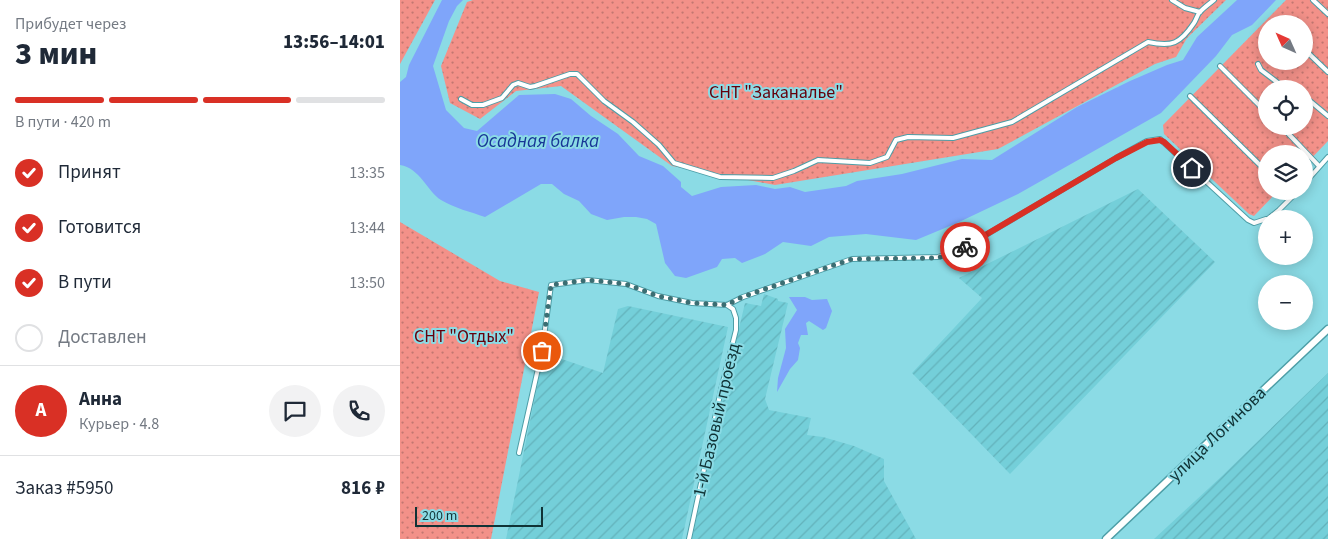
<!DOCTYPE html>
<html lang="ru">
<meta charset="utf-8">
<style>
:root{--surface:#fff;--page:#f2f2f3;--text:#1f2937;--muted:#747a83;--line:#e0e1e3;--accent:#d93025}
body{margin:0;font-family:"Source Sans 3",sans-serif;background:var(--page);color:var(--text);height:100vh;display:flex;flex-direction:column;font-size:19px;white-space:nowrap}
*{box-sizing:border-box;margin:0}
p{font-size:16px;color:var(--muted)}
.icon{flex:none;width:28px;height:28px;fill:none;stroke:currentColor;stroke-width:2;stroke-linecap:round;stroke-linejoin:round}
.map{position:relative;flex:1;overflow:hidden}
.side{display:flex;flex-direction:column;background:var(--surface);width:400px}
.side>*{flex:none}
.needle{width:32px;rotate:315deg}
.buttons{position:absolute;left:858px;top:15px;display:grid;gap:10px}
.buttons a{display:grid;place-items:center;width:55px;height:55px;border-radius:50%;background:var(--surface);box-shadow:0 2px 12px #0003;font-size:25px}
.scale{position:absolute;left:15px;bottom:12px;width:128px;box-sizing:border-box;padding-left:5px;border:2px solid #103336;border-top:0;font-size:14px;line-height:18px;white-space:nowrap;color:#103336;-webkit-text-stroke:4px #8bdbe5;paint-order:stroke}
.pin{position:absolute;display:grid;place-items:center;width:42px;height:42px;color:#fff;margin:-21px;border:2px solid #fff;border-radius:50%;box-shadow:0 1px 5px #0007}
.courier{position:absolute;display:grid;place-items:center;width:50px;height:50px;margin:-25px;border:4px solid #d93025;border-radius:50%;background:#fff;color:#222;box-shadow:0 1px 6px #0007}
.summary em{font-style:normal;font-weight:800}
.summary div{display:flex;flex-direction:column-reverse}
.summary{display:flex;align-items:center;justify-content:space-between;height:85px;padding:0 15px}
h1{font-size:32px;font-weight:800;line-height:38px}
.bar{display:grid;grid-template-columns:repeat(4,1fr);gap:8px 5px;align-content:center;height:60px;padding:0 15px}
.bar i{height:6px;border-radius:4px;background:var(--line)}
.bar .current{background:var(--accent)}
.bar p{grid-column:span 4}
.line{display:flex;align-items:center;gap:12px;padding:0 15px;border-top:1px solid var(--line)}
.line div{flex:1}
.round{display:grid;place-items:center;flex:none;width:52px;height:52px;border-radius:26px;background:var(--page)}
ol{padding:0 15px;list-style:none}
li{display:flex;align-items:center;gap:15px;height:55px}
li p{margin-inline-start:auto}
li .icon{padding:5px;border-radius:50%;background:var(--accent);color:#fff;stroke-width:4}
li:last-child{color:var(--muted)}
li i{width:28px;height:28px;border:2px solid var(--line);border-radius:50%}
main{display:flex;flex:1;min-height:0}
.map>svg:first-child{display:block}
.industrial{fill:url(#industrial-furrows)}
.park{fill:url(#park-dots);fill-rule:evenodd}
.water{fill:#7fa5fa}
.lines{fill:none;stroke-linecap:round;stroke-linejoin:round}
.minor-casing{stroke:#4d9ea7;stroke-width:6}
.primary-casing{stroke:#4d9ea7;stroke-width:9}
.minor{stroke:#fff;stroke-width:4}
.primary{stroke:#fff;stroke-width:6}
.done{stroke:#3b6e73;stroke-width:5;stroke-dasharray:0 9}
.route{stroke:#d93025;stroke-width:6}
.labels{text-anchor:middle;stroke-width:4;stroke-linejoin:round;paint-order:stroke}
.park-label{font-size:18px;fill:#65010b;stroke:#8bdbe5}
.street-label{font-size:18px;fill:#103336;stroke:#8bdbe5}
.water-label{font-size:19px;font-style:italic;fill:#173696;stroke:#8bdbe5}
</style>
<main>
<section class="side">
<div class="summary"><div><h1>3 мин</h1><p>Прибудет через</p></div><em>13:56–14:01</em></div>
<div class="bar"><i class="current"></i><i class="current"></i><i class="current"></i><i></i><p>В пути · 420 m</p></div>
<ol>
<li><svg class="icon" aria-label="check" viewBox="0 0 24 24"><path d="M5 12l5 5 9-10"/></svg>Принят<p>13:35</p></li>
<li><svg class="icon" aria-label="check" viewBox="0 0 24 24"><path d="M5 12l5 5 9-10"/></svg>Готовится<p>13:44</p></li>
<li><svg class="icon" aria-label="check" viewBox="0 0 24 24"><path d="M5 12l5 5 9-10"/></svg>В пути<p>13:50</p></li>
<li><i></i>Доставлен</li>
</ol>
<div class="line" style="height:90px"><b class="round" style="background:var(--accent);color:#fff">А</b><div><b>Анна</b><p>Курьер · 4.8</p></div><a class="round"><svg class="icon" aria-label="chat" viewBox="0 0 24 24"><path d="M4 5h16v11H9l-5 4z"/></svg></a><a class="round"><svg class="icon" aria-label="phone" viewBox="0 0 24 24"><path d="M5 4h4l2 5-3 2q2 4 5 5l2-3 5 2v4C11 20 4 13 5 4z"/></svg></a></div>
<div class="line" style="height:65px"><div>Заказ #5950</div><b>816 ₽</b></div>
</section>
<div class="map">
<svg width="928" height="539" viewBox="0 0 928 539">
<defs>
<pattern id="industrial-furrows" width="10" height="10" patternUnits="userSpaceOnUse" patternTransform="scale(1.25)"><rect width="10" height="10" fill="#74cfd9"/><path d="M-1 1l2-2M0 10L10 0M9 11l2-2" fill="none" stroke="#63b2bb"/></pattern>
<pattern id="park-dots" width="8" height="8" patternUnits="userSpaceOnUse" patternTransform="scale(1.25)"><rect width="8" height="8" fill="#f39189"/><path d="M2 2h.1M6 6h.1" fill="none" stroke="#c37771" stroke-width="1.8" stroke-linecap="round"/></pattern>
</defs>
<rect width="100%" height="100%" fill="#8bdbe5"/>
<g class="industrial">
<polygon points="738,189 815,262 610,474 512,373 582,298 559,278"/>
<polygon points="364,294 378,299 378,301 388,303 365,399 369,410 411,418 407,435 423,437 454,446 484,459 484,481 516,539 292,539 324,392 345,303 361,306"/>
<polygon points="228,306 328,327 282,539 106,539 144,353 203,373 218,309"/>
<polygon points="928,373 928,539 754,539 822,476"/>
</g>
<g class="park">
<polygon points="0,0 35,0 0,64"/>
<polygon points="73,0 826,0 787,38 776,57 755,64 598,149 375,185 272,166 161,86 116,91 80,119 50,103 41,66 67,2"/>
<path d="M886 0H928V141L904 166V154H866V191H878L854 216 849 214 764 134 763 125ZM866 24H904V61H866ZM866 89H904V126H866Z"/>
<polygon points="0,222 100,281 139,292 91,539 0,539"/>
</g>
<g class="water">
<path d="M42 0H63L57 6 49 21 33 66 46 110 64 128 77 131 119 95 155 94 171 99 191 116 218 134 239 156 263 166 281 182V187L292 196 321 187 356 185 375 189 390 187 405 192 446 186 457 181 502 174 562 159 592 160 677 107 730 81 767 65 783 60 797 37 837 0H876L852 25 832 35 816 56 761 113 618 194 557 223 516 240 466 234 429 237 411 246 383 242 365 254 342 263 335 258 322 259 317 267 286 278 275 276 265 263 256 224 247 219 236 217H224L207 220 191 214 179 201 164 194 152 184H141L85 217C71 212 54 208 41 200 27 191 20 168 0 165V82L6 77 9 65Z"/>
<polygon points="389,297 405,297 412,300 427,299 432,311 426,328 423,330 409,321 406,323 408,335 401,335 398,343 400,348 398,360 390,369 377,392 378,378 386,348 385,329 397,310"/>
</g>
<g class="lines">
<g class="minor-casing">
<g id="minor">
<polyline points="772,0 785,8 800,12"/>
<polyline points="913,0 928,14"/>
<polyline points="875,22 878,24"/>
<polyline points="904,49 928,72"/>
<polyline points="858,64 861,70 886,89"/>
<polyline points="820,66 866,112"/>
<polyline points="790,96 866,171"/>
<polyline points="904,96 928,116"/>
<path d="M61 99 72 105H83L102 98 113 85 118 83 130 87 135 86 170 74H177L204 101 233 122 259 145 274 163 320 177 373 178 394 171 418 160 470 163 487 157 496 140 508 137 553 138 612 122 748 42C772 47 780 44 794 23 796 20 797 16 799 13 803 8 809 4 814 0"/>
<polyline points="881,126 919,166"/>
<polyline points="904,184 928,157"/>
<polyline points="868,219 879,210 898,191"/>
<polyline points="119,453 142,351 151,285 188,280 226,284 258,296 292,303 327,305 343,297 452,259 538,257 562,249 716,158 747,141 760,139 848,220 854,223 866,219"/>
<polyline points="289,539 321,390 336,330 336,318 333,309 327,305"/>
</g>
</g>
<g class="primary-casing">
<polyline id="primary" points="706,539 928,329"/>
</g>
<use href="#minor" class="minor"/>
<use href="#primary" class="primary"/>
</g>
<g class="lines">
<polyline class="done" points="142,351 151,285 188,280 226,284 258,296 292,303 327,305 342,297 452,259 538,258 565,247"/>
<polyline class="route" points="565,247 716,158 747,142 760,140 764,142 792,168"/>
</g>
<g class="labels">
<g class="park-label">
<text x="376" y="98">СНТ "Заканалье"</text>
<text x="64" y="342">СНТ "Отдых"</text>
</g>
<g class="street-label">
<text transform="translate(316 420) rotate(-77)" y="6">1-й Базовый проезд</text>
<text transform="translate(817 434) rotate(-44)" y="6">улица Логинова</text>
</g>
<g class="water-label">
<text x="138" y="147">Осадная балка</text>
</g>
</g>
</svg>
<div class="buttons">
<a><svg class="needle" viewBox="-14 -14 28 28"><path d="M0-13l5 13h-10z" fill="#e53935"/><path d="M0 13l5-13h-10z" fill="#747a83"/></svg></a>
<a><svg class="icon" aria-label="locate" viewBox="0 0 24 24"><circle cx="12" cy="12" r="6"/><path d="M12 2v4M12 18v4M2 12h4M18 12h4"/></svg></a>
<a><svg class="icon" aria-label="layers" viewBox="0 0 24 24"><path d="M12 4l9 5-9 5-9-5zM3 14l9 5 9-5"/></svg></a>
<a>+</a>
<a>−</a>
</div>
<div class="scale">200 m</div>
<div class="pin" style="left:142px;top:351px;background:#ea580c"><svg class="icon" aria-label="bag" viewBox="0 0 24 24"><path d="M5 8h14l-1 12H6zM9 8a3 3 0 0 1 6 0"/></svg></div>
<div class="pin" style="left:792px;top:168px;background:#1f2937"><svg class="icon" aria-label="home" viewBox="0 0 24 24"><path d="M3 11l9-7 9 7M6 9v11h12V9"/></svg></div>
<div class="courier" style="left:565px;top:247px"><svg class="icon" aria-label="bike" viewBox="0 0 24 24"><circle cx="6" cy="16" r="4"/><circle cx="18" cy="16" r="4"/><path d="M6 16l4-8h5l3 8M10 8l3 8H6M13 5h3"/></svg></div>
</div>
</main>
